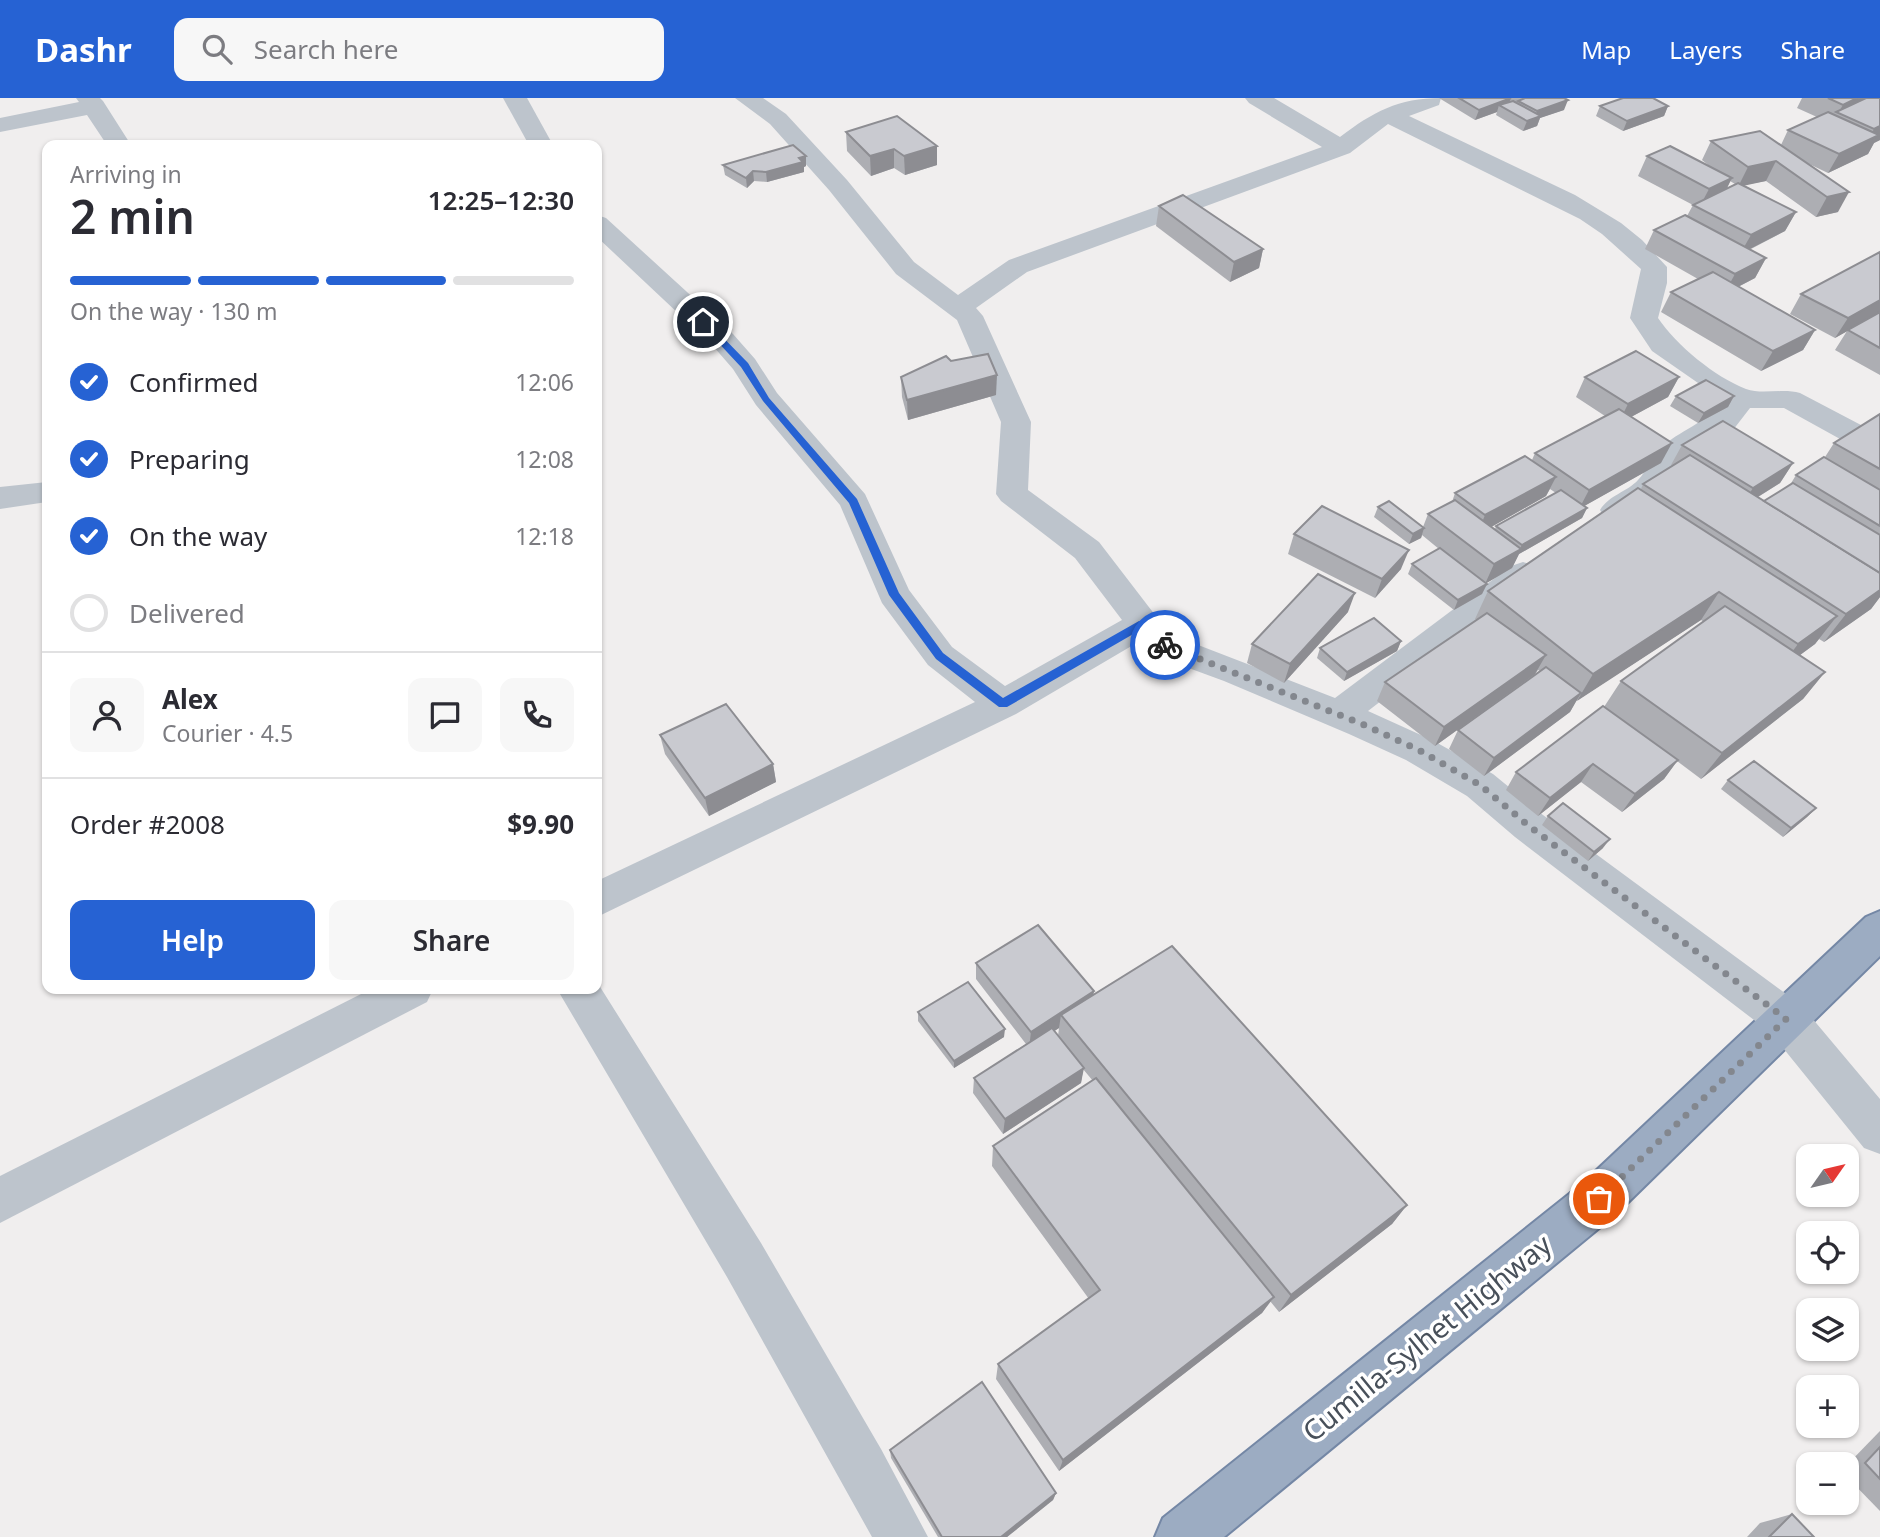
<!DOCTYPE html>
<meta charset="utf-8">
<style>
:root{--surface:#fff;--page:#f7f7f7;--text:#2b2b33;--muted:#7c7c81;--line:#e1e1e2;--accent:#2662d3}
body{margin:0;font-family:"Noto Sans",sans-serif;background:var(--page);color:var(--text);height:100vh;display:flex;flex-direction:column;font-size:26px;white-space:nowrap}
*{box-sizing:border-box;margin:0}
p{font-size:23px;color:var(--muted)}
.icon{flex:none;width:38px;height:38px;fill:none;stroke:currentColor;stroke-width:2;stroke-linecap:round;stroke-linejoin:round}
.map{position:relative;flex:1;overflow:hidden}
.sheet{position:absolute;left:42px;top:42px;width:560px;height:854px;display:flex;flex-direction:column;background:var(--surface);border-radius:14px;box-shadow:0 2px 5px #0004}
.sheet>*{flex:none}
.needle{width:46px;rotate:56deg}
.controls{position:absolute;left:1796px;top:1046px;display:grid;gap:14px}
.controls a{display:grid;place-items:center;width:63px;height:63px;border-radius:14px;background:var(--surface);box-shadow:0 2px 5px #0004;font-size:35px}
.pin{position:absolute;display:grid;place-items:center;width:60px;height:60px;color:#fff;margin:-30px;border:4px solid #fff;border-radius:50%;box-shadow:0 2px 7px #0007}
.courier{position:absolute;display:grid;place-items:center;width:70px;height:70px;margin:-35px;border:5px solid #2662d3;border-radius:50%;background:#fff;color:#222;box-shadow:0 2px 9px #0007}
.head em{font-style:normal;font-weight:600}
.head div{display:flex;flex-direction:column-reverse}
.head{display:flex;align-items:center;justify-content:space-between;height:119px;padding:0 28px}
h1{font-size:46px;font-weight:600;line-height:52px}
.bar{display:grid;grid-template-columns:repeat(4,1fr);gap:10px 7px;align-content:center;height:84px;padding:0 28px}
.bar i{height:9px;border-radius:5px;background:var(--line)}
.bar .current{background:var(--accent)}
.bar p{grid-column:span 4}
.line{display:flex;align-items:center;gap:18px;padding:0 28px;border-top:2px solid var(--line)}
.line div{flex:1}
.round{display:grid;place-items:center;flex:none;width:74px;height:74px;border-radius:14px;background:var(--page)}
ol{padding:0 28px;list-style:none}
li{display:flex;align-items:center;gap:21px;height:77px}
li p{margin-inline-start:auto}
li .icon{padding:7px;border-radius:50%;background:var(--accent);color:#fff;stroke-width:4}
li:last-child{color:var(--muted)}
li i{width:38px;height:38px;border:4px solid var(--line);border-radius:50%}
.button{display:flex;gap:14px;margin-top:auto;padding:14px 28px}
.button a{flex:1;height:80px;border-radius:14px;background:var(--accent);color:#fff;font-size:28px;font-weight:600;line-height:80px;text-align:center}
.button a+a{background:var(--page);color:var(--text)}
header{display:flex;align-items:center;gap:42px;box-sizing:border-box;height:98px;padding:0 35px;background:var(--accent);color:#fff}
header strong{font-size:33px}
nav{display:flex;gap:38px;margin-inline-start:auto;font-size:24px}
.search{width:490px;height:63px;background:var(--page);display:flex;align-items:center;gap:18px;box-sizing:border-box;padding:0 24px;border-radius:14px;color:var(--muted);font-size:26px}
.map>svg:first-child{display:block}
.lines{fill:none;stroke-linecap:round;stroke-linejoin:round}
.trunk-casing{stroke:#7487a5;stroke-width:4}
.minor{fill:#bdc4cc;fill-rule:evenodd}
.trunk{fill:#9cacc2;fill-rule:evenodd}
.wall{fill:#adaeb3;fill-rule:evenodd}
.shaded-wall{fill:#8d8d92}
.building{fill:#c9cad0;stroke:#8d8d92;stroke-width:2}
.route{fill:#2662d3}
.done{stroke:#83878e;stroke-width:7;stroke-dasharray:0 12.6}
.labels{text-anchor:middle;stroke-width:7;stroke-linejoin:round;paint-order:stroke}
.near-street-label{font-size:28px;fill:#48505a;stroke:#fff}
</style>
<header>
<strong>Dashr</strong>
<div class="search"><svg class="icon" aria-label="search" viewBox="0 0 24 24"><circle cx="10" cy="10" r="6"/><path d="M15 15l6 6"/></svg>Search here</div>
<nav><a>Map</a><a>Layers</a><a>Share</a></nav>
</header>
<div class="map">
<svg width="1880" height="1439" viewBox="0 0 1880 1439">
<rect width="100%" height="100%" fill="#f0eeee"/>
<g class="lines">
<g class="trunk-casing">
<polygon id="trunk" points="1880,813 1880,858 1615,1117 1224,1439 1155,1439 1163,1420 1583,1085 1866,819"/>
</g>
<g class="minor">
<polygon points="76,0 100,0 103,3 131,47 107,47 87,17 0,34 0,20 79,4"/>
<polygon points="503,0 527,0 553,47 529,47"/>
<path d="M735 0H763L786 16 847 82 914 164 958 197 1009 162 1322 49 1249 5 1245 0H1274L1340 39C1373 14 1398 0 1441 0L1439 7 1409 18 1575 97 1621 125 1642 142 1667 169V185L1658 220C1676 247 1715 279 1746 291 1762 297 1783 290 1800 295L1880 337V360L1869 357 1784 310H1750L1733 332 1696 353 1679 367 1660 397 1627 420 1616 423 1605 420 1600 412C1609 397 1627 394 1638 382 1647 373 1650 360 1659 351 1680 332 1706 325 1724 303L1652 253 1630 220 1641 171 1602 136 1580 121 1388 26 1350 55 1027 174 976 210 983 218 1031 324 1028 392 1099 444 1155 517 1180 540 1335 600 1511 468 1523 464 1535 468 1540 476 1535 484 1368 613 1432 642 1493 676 1543 717 1801 907 1880 1001V1056L1864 1050 1771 935 1515 739 1467 698 1406 662 1349 636 1224 583 1156 558 1140 543 1016 616 597 819V783L975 604 928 567 882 505 840 407 756 307 733 271 713 248 597 139V117L606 120 733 236 755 261 777 295 865 396 909 492 952 549 1005 588 1122 522 1075 460 1001 403 996 396 1001 324 957 222 896 176 829 92 770 26Z"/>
<polygon points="47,384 47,404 0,411 0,389"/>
<polygon points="597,884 761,1145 881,1351 928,1439 872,1439 727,1179 557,891 597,891"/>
<polygon points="371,891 433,891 427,904 0,1125 0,1078"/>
</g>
<use href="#trunk" class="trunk"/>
</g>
<g class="wall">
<polygon points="1439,0 1564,0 1564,12 1540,20 1537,28 1523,33 1496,17 1497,14 1475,22"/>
<path d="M1802 0H1880V42L1874 45 1868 56 1828 75 1807 65 1838 114 1816 119 1766 83 1743 87 1796 114 1785 133 1749 152 1766 160 1755 180 1738 189 1815 232 1803 252 1761 273 1661 214 1671 194 1698 181 1645 151 1654 132 1687 118 1693 107 1638 78 1647 58 1713 71 1702 62 1711 43 1781 47 1788 32 1817 19 1797 10ZM1730 83 1735 86 1727 90Z"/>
<polygon points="1600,8 1668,8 1664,18 1623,33 1596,18"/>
<polygon points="897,18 937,67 905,77 894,70 871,78 847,53 846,34"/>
<polygon points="806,58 806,68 804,69 804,74 767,84 754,83 747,90 725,77 723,67"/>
<polygon points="1159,108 1263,151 1259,170 1230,184 1156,128"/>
<polygon points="1880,154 1880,277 1835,252 1847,233 1835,240 1790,216 1801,196"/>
<polygon points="901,279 996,297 908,322 902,299"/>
<path d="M1585 279H1679L1668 299 1631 319 1661 365 1584 408 1587 410 1582 420 1519 456 1512 470 1486 485 1487 486 1482 496 1454 512 1408 476 1412 466 1439 451 1422 437 1421 440 1409 446 1374 419 1378 409 1423 429 1428 416 1452 404 1455 395 1532 362 1535 355 1605 318 1576 299ZM1550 391 1556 395 1496 428 1495 431 1491 429 1546 398Z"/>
<polygon points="1676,298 1734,298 1728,309 1698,325 1670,308"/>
<polygon points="1880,316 1880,499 1871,511 1824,544 1819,541 1815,546 1800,557 1825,574 1803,601 1701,681 1677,663 1664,681 1622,714 1581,684 1538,718 1506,692 1516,674 1604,609 1621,583 1704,524 1701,522 1576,603 1570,614 1484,678 1449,651 1458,632 1540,573 1538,572 1535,576 1435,648 1377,603 1385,584 1477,522 1475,521 1488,493 1641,391 1643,386 1673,368 1671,367 1682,347 1793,365 1780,385 1758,399 1764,403 1790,387 1796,377 1825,359 1834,345"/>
<polygon points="1294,436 1401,471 1375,500 1288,456"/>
<polygon points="1348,514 1284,585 1247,565 1252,546"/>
<polygon points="1401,543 1397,553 1344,583 1317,560 1320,550"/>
<polygon points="660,637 773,666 776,684 709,718 665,656"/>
<polygon points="1728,682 1816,710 1807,719 1783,739 1721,691"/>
<polygon points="1548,718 1603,750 1588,763 1542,727"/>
<path d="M976 865 1094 893 1093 897 1407 1107 1392 1126 1279 1214 1270 1203 1262 1215 1059 1373 996 1281 998 1266 1089 1201 992 1068 993 1048 1093 983 1083 971 1081 985 1003 1036 973 995 974 980 1026 946 976 881ZM1059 930 1058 938 1054 933Z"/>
<polygon points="918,914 1004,939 954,970 918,923"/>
<polygon points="1880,1333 1880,1413 1846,1378 1846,1368"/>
<polygon points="890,1352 1056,1395 1053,1402 1007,1439 938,1439 891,1360"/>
<polygon points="1792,1416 1814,1439 1747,1439 1760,1425"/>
</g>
<g class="shaded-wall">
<polygon points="1511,0 1507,10 1499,7 1497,14 1475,22 1479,12"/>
<polygon points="1857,0 1876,0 1838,15 1843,7"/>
<polygon points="1568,2 1564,12 1540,20 1537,28 1523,33 1527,23 1534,21 1537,13"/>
<polygon points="1668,8 1664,18 1623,33 1627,23"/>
<polygon points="1880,28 1880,42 1874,45 1868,56 1828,75 1839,56 1868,42 1874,31"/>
<polygon points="937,48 937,67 905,77 904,58"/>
<polygon points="894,51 894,70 871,78 870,58"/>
<polygon points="806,58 806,68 804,69 804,74 767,84 766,74"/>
<polygon points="1776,63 1766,83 1738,89 1748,69"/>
<polygon points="753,73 754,83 747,90 746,80"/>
<polygon points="1732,80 1722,100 1699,110 1709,91"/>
<polygon points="1849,94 1838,114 1816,119 1827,99"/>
<polygon points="1796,114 1785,133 1740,156 1751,137"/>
<polygon points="1263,151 1259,170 1230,184 1234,164"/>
<polygon points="1766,160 1755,180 1724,196 1735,176"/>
<polygon points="1880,202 1880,215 1835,240 1848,220"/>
<polygon points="1815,232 1803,252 1761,273 1773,253"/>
<polygon points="997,277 996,297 908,322 907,302"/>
<polygon points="1679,279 1668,299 1618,326 1628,306"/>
<polygon points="1734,298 1728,309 1698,325 1704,315"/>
<polygon points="1672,345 1661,365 1579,411 1589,392"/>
<polygon points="1793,365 1780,385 1740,410 1753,390"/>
<polygon points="1556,379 1546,398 1477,437 1485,417"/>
<polygon points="1587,410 1582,420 1519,456 1512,470 1485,486 1494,466 1519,452 1522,447"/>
<polygon points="1424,430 1421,440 1409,446 1413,436"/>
<polygon points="1409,452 1401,471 1375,500 1382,481"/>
<polygon points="1487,486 1482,496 1454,512 1458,502"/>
<polygon points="1880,492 1880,499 1871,511 1824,544 1846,516"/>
<polygon points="1719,494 1701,522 1577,603 1593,576"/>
<polygon points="1355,495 1348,514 1284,585 1290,566"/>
<polygon points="1837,518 1815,546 1777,574 1798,546"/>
<polygon points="1401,543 1397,553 1344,583 1347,574"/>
<polygon points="1546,557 1535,576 1435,648 1444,629"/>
<polygon points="1825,574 1803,601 1701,681 1722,655"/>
<polygon points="1581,595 1570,614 1484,678 1494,660"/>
<polygon points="1678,662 1664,681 1622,714 1635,696"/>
<polygon points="773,666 776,684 709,718 705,700"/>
<polygon points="1593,666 1581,684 1538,718 1550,700"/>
<polygon points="1816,710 1807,719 1783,739 1791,730"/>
<polygon points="1610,741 1603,750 1588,763 1594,754"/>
<polygon points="1094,893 1091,910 1061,917 1059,930 1029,950 1031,934"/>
<polygon points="1005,931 1004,939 954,970 954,963"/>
<polygon points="1084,970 1081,985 1003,1036 1005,1021"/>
<polygon points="1407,1107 1392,1126 1279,1214 1291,1197"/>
<polygon points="1274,1199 1262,1215 1059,1373 1063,1362"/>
<polygon points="1056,1395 1053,1402 1007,1439 1001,1439"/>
</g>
<g class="building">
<polygon points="1459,0 1511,0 1479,12"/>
<polygon points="1525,0 1564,0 1568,2 1537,13 1518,3"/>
<polygon points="1623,0 1653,0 1668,8 1627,23 1600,8"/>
<polygon points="1828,0 1857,0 1843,7"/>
<polygon points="1866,0 1880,0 1880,28 1874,31 1836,14"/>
<polygon points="1513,3 1541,18 1527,23 1499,7"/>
<polygon points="1828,14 1879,37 1839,56 1788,32"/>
<polygon points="897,18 937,48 904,58 894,51 870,58 846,34"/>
<polygon points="1760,33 1849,94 1827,99 1776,63 1748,69 1711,43"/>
<polygon points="793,47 806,58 799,60 803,64 766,74 753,73 746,80 723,67"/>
<polygon points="1670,48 1732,80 1709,91 1647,58"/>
<polygon points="1738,85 1796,114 1751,137 1693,107"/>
<polygon points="1183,97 1263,151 1234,164 1159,108"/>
<polygon points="1685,117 1766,160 1735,176 1654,132"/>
<polygon points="1880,154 1880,202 1848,220 1801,196"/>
<polygon points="1713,174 1815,232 1773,253 1671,194"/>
<polygon points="1880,214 1880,250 1848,232"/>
<polygon points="1636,253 1679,279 1628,306 1585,279"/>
<polygon points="988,256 997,277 907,302 901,279 946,258 951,263"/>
<polygon points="1706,282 1734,298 1704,315 1676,298"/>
<polygon points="1619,311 1672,345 1589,392 1535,355"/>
<polygon points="1880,316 1880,371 1834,345"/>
<polygon points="1723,323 1793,365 1753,390 1682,347"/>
<polygon points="1690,357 1880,475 1880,492 1846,516 1643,386"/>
<polygon points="1525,358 1556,379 1485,417 1455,395"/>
<polygon points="1824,359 1880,392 1880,428 1796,377"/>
<polygon points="1793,385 1880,437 1880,475 1764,403"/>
<polygon points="1638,390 1837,518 1798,546 1719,494 1593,576 1488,493"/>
<polygon points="1561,392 1587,410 1522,447 1496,428"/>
<polygon points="1455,402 1521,451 1494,466 1428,416"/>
<polygon points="1389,403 1424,430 1413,436 1378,409"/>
<polygon points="1322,408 1409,452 1382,481 1294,436"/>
<polygon points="1440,450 1487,486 1458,502 1412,466"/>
<polygon points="1318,476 1355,495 1290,566 1252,546"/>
<polygon points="1725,508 1825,574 1722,655 1621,583"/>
<polygon points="1487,515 1546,557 1444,629 1385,584"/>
<polygon points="1374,520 1401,543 1347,574 1320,550"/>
<polygon points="1546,569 1581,595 1494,660 1458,632"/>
<polygon points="726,606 773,666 705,700 660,637"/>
<polygon points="1603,608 1678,662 1635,696 1593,666 1550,700 1516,674"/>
<polygon points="1754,663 1816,710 1791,730 1728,682"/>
<polygon points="1563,705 1610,741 1594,754 1548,718"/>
<polygon points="1038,827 1094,893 1031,934 976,865"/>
<polygon points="1172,848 1407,1107 1291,1197 1061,917"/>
<polygon points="968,884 1005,931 954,963 918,914"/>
<polygon points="1052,930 1084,970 1005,1021 974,980"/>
<polygon points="1096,980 1274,1199 1063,1362 998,1266 1100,1192 993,1048"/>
<polygon points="982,1284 1056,1395 1001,1439 942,1439 890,1352"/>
<polygon points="1880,1349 1880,1381 1865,1365"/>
<polygon points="1792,1416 1814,1439 1769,1439"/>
</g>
<polygon class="route" points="700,222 706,222 748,265 769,300 857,401 899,495 943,555 1003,600 1139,523 1146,523 1169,544 1169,550 1162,550 1142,531 1007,609 999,609 936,561 889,497 849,405 763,303 741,269 700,225"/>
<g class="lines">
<polyline class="done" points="1165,547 1362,626 1419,652 1480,687 1529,728 1786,921 1599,1101"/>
</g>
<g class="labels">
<g class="near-street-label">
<text transform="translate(1427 1240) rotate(-39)" y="10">Cumilla-Sylhet Highway</text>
</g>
</g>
</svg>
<div class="controls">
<a><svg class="needle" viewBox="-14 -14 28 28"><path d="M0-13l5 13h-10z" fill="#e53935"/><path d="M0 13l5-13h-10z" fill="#7c7c81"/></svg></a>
<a><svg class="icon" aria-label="locate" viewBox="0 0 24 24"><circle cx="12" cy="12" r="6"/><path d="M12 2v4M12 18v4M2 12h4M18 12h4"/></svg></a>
<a><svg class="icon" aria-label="layers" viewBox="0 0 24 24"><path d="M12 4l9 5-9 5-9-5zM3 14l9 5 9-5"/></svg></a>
<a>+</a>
<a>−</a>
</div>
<div class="pin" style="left:1599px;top:1101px;background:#ea580c"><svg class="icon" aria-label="bag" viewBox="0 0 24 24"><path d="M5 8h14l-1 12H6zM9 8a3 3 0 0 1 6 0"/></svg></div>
<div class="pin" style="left:703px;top:224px;background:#1f2937"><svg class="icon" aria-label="home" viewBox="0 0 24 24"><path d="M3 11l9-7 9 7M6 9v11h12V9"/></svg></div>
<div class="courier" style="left:1165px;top:547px"><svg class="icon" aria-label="bike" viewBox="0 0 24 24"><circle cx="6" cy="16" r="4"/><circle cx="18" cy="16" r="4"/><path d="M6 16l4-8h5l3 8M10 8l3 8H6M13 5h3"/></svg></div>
<section class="sheet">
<div class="head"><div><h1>2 min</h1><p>Arriving in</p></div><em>12:25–12:30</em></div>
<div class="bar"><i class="current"></i><i class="current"></i><i class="current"></i><i></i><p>On the way · 130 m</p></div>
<ol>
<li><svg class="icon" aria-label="check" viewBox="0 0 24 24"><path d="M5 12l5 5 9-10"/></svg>Confirmed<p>12:06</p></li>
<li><svg class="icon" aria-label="check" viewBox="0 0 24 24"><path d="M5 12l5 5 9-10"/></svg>Preparing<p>12:08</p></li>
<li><svg class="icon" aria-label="check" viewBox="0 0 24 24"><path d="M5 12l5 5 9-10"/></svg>On the way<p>12:18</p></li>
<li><i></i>Delivered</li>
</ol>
<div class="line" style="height:126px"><a class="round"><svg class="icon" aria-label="person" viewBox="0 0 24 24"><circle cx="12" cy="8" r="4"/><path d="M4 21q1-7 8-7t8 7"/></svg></a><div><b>Alex</b><p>Courier · 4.5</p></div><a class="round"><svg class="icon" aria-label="chat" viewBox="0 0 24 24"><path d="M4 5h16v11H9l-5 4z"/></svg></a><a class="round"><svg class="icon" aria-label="phone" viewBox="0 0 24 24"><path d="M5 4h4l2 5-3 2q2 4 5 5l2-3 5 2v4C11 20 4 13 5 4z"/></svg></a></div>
<div class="line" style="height:91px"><div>Order #2008</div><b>$9.90</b></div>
<div class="button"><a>Help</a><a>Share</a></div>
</section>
</div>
